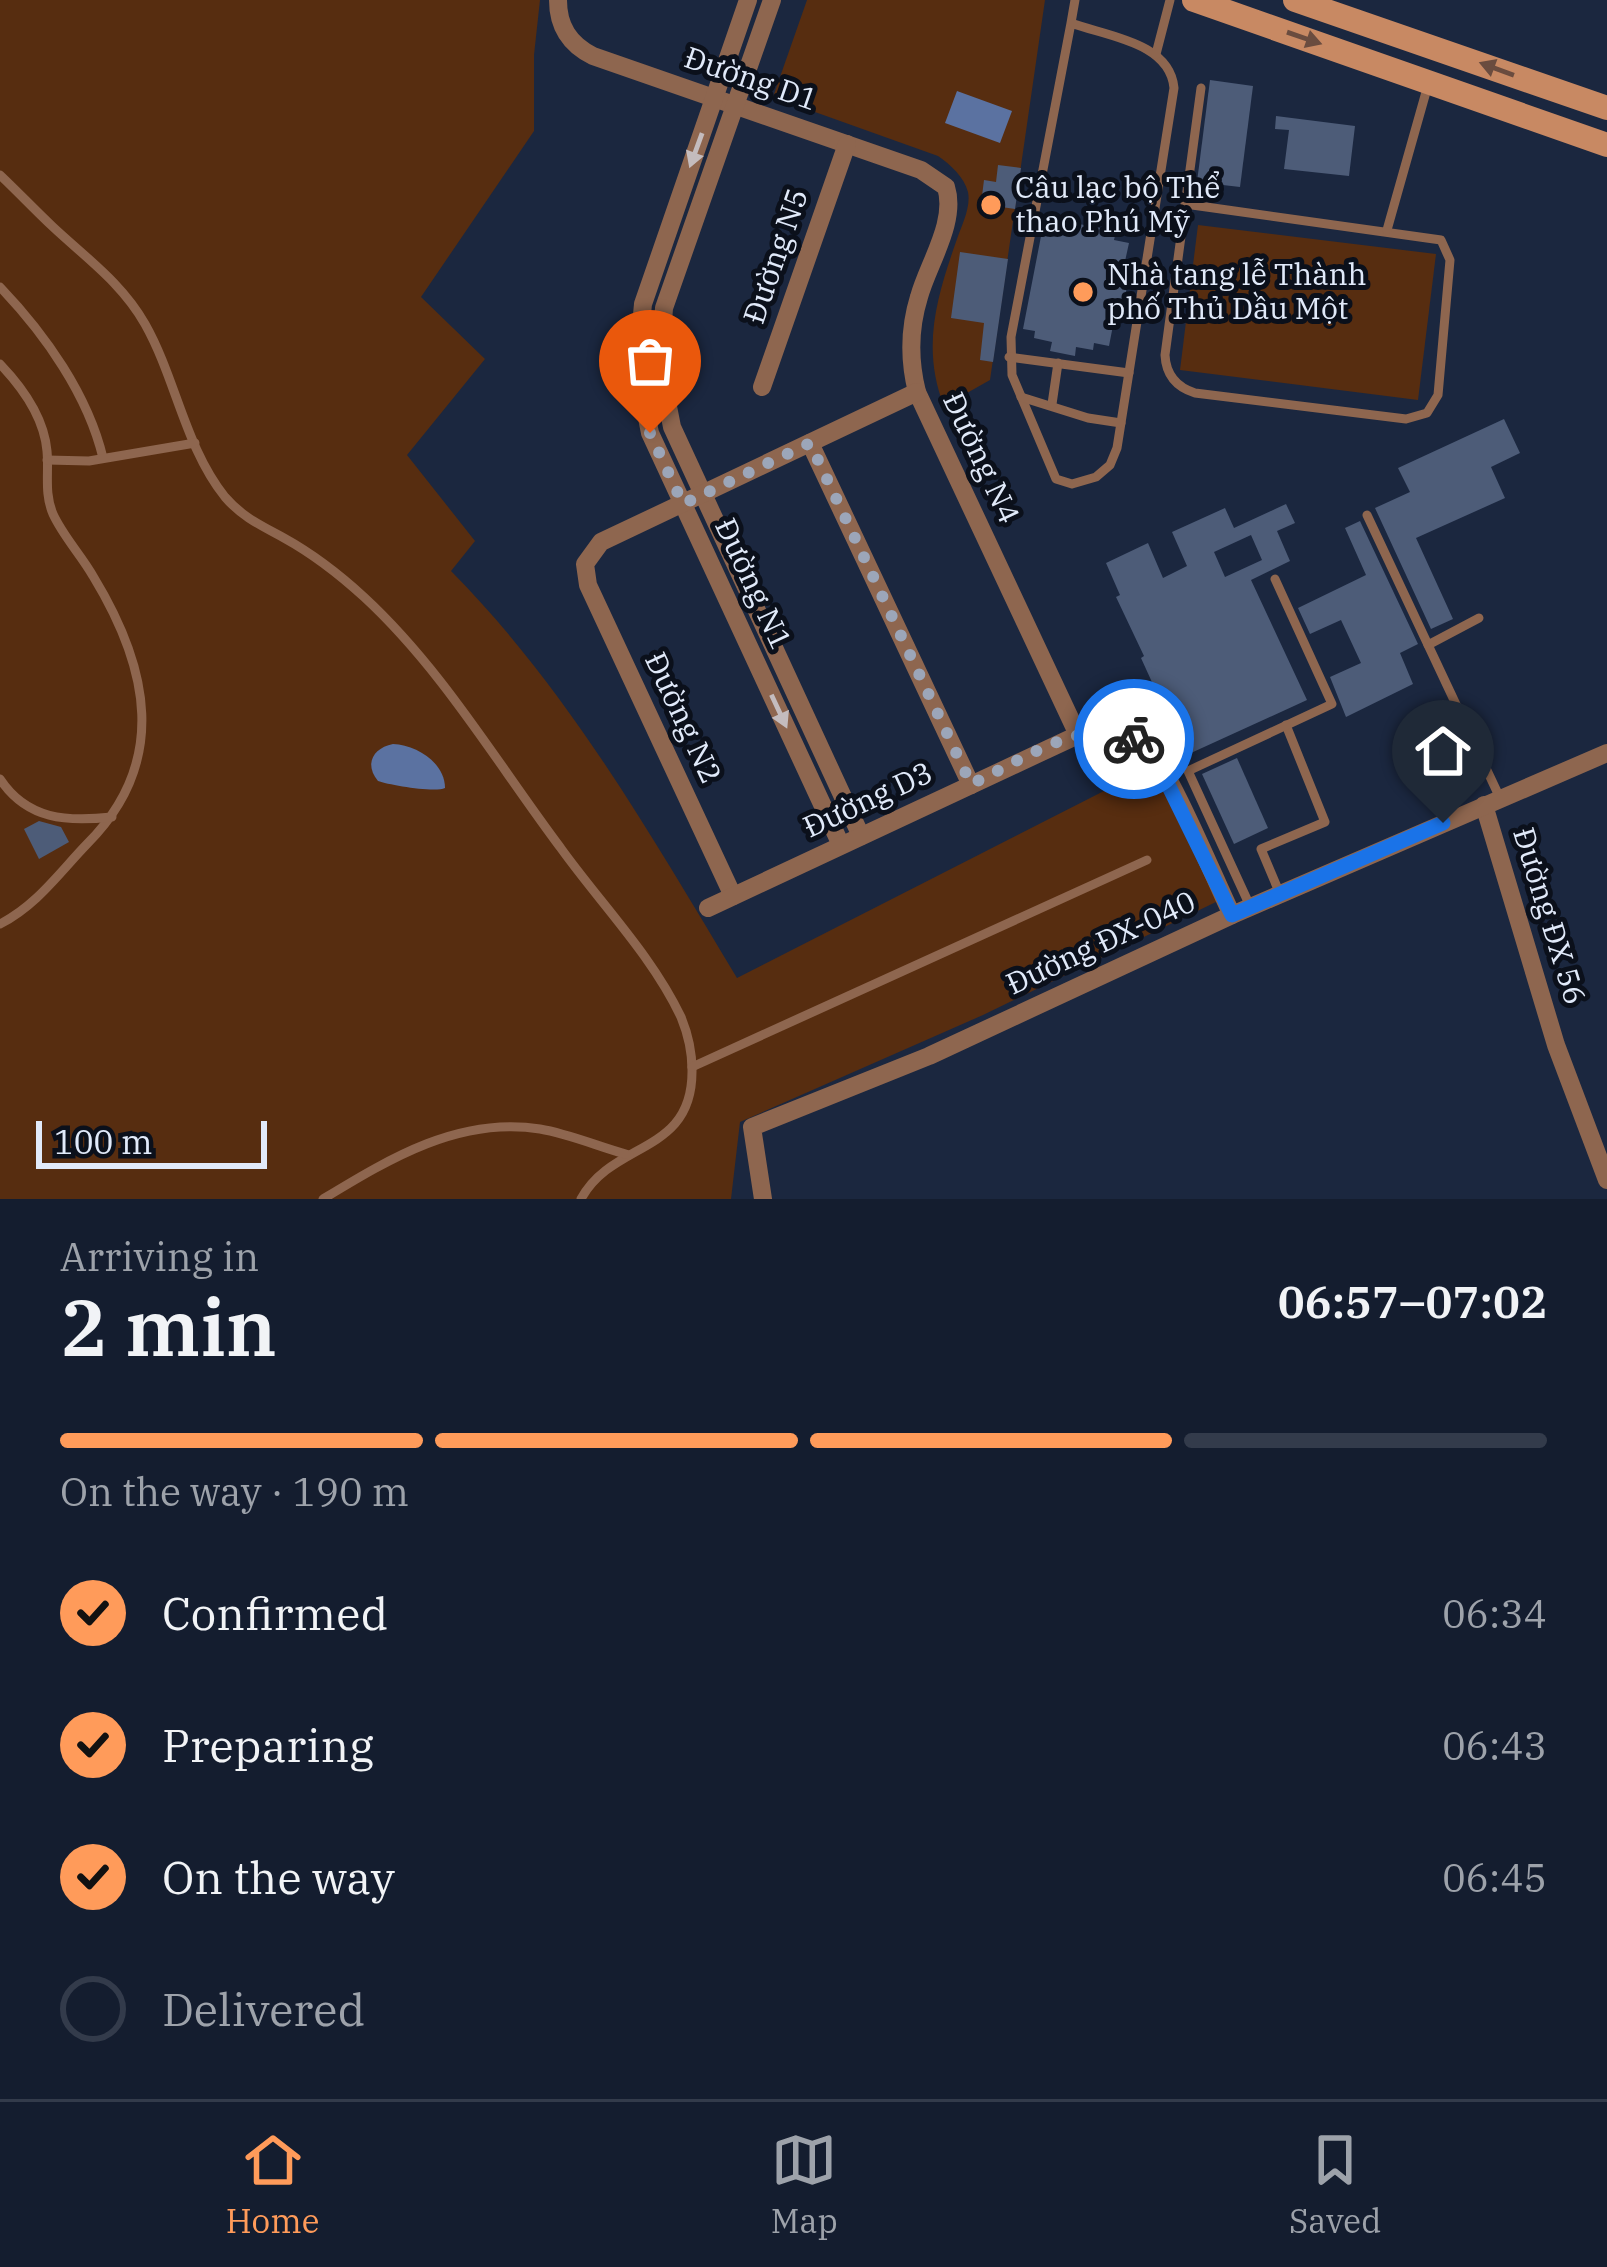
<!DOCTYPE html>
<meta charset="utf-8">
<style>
:root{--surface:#141d2f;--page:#212a3b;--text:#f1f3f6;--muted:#9da2aa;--line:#333b4b;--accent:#ff9b5a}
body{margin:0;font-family:"IBM Plex Serif",serif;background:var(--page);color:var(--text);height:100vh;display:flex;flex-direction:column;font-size:45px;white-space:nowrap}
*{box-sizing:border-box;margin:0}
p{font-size:39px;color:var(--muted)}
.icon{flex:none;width:66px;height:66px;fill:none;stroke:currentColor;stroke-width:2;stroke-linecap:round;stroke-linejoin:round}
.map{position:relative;height:1199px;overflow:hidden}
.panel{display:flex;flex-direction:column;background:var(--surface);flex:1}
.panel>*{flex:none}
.scale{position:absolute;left:36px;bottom:30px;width:231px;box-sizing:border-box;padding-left:12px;border:6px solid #e1eafa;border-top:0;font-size:33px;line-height:42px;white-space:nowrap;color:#e1eafa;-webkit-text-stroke:9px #0b101b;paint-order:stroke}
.pin{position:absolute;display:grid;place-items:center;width:102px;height:102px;color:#fff;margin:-123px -51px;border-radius:50% 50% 50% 0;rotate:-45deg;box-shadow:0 0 12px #0007}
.pin .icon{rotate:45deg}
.courier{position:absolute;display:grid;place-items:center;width:120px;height:120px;margin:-60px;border:9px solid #1a73e8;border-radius:50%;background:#fff;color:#222;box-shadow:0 3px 15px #0007}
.summary em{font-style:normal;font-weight:600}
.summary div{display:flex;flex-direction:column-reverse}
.summary{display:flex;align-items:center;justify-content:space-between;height:204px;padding:0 60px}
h1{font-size:78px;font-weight:600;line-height:90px}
.bar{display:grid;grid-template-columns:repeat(4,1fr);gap:18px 12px;align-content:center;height:144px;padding:0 60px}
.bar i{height:15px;border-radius:9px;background:var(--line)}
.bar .active{background:var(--accent)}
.bar p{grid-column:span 4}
ol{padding:0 60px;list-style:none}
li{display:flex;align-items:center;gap:36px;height:132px}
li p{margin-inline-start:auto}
li .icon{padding:12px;border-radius:50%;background:var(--accent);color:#111;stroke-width:4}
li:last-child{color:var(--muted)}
li i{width:66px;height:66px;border:6px solid var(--line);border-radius:50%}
.menu{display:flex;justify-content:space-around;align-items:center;height:168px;border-top:3px solid var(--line);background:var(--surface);font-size:33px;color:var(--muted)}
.menu a{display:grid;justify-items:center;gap:6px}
.menu .active{color:var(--accent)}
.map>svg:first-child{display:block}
.green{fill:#572d10}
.water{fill:#5b72a1}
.building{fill:#4d5c78;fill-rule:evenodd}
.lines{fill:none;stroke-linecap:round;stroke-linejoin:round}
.service{stroke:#8e664f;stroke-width:9}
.minor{stroke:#8e664f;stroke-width:18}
.secondary{stroke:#c88963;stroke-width:24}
.oneway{fill:#6a4c3f}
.oneway2{fill:#c4bcbe}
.done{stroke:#9ca6b9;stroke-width:12;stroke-dasharray:0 21.6}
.route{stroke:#1a73e8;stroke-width:15}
.poi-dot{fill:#ff9b5a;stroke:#0b101b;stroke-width:4.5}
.labels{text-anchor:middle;stroke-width:10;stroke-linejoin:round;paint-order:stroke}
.street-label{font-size:30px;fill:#e1eafa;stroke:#0b101b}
.poi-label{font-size:30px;fill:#e1eafa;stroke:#0b101b;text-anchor:start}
</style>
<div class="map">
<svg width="1607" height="1199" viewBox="0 0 1607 1199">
<rect width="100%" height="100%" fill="#1b273f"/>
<g class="green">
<path d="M0 0H540L534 55V131L421 297 485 359 407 455 475 541 451 571C568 689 652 837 737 978L1153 766 1218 901 983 1015 740 1122 731 1199H0Z"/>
<path d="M807 0H1045L990 380 944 406C921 347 937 296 957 239 962 225 971 207 968 192 964 177 951 165 938 156L773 97Z"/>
<polygon points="1198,225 1436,254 1418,400 1180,370"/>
</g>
<g class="water">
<polygon points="957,91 1012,111 1000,143 945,123"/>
<path d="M393 744C417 745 445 763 445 788 435 793 389 785 378 781 364 764 373 748 393 744Z"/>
</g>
<g class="building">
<polygon points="1210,80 1253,86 1240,187 1197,182"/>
<polygon points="1276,116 1355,126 1349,176 1284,169 1289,130 1275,129"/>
<polygon points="998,165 1021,168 1015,209 981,204 984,180 996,182"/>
<polygon points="1058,220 1116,231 1114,240 1129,243 1122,275 1129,277 1123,306 1117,305 1109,346 1094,343 1093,350 1076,347 1075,356 1050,351 1052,342 1034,338 1035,331 1023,329 1043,226 1056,229"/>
<polygon points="960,252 1008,259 993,362 980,360 984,323 951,318"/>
<polygon points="1504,419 1520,453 1491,467 1505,498 1416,538 1453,619 1431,629 1375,508 1410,492 1398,468"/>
<path d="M1286 504 1295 523 1277 531 1290 561 1251 580 1307 700 1180 758 1150 694 1156 691 1141 658 1144 656 1116 597 1120 595 1106 563 1148 543 1163 578 1187 566 1172 532 1225 508 1234 528ZM1251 535 1262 560 1225 577 1214 552Z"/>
<polygon points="1360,521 1418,644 1400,653 1413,684 1346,717 1330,677 1361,663 1341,620 1310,634 1298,608 1366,575 1345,528"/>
<polygon points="1237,758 1268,828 1234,844 1202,774"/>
<polygon points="39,821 61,827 69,842 39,859 24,829"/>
</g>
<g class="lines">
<g class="service">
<path d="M1071 23C1106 36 1170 42 1174 88L1117 448 1110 465 1096 477 1072 484 1056 479 1012 375 1011 337 1071 23 1075 0"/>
<polyline points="1156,54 1170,0"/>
<path d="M0 175C18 192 34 209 52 226 86 258 122 283 145 324 176 379 185 447 225 497 242 517 262 526 284 538 313 554 340 575 364 597 442 669 497 763 560 847 600 903 651 954 681 1017 688 1034 692 1052 692 1070 693 1155 613 1140 581 1199"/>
<path d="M1185 204 1441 240 1450 260 1438 395 1427 413 1406 419 1195 393C1176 387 1166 375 1165 355L1201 88"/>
<polyline points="1387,230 1428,85"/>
<path d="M0 287C45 334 88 395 103 458"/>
<polyline points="1009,357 1129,373"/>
<path d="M0 364C23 388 44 417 47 451 49 473 44 493 53 514 63 536 81 555 93 576 149 668 169 762 87 844 59 873 37 905 0 924"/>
<polyline points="1021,397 1088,418 1121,423"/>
<polyline points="1052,404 1058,363"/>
<polyline points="47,460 89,461 195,443"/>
<polyline points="1367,515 1500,798"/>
<polyline points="1428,645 1479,618"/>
<path d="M0 779C27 820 67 822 112 817"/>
<polyline points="1280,894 1261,849 1325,822 1286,725"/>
<polyline points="1250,906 1188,771 1332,704 1275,579"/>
<polyline points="692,1067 1147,860"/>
<path d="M323 1199C389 1159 459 1116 540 1129 570 1134 599 1147 629 1155"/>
</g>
<g class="minor">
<path d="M558 0C558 26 569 44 593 56L921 170 946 187C957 222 928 264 919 297 909 329 909 360 917 392L1078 735"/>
<polyline points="748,0 643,304 637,367 650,433 841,845"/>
<polyline points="772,0 664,308 660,366 672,427 861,836"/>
<polyline points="762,387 847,144"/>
<polyline points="810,443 971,785"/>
<polyline points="1484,805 1556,1045 1607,1180"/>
<polyline points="733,896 588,585 585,564 601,542 917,392"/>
<path d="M708 908 1078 735C1102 728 1128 731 1148 749 1169 768 1216 882 1232 915"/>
<polyline points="763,1199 752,1127 929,1056 1232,915 1607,753"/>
</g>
<g class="secondary">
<polyline points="1194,0 1607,145"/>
<polyline points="1295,0 1607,108"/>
</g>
</g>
<defs><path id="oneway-solid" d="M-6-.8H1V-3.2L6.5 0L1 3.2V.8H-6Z" transform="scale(3)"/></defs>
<g class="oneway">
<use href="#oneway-solid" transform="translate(1304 38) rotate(19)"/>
<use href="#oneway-solid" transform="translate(1497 69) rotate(-160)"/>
</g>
<g class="oneway2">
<use href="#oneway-solid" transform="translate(696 150) rotate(110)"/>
<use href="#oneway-solid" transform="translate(779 711) rotate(65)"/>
</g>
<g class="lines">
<path class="done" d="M650 433 683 504 810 443 971 784C1018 763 1082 715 1134 739"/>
<polyline class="route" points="1134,739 1154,756 1232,915 1443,823"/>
</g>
<g class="poi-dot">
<circle cx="991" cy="205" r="12"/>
<circle cx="1083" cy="292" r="12"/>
</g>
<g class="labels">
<g class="street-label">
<text transform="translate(751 79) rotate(19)" y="10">Đường D1</text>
<text transform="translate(776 256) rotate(-71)" y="10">Đường N5</text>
<text transform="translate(981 458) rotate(65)" y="10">Đường N4</text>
<text transform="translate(753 584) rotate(65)" y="10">Đường N1</text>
<text transform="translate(683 718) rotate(65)" y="10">Đường N2</text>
<text transform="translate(868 800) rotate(-25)" y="10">Đường D3</text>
<text transform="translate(1549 916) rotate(73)" y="10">Đường ĐX 56</text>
<text transform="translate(1101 943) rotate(-25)" y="10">Đường ĐX-040</text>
</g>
<g class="poi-label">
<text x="1015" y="198">Câu lạc bộ Thể<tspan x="1015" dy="34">thao Phú Mỹ</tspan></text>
<text x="1107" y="285">Nhà tang lễ Thành<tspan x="1107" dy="34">phố Thủ Dầu Một</tspan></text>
</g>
</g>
</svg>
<div class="scale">100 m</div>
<div class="pin" style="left:650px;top:433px;background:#ea580c"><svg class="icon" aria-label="bag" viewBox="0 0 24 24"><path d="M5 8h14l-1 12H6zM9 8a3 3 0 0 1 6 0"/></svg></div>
<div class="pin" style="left:1443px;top:823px;background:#1f2937"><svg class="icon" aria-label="home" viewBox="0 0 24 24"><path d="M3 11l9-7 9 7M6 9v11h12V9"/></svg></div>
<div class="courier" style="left:1134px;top:739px"><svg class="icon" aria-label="bike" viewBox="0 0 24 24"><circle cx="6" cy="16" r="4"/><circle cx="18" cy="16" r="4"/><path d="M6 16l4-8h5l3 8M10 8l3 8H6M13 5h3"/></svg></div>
</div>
<section class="panel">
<div class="summary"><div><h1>2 min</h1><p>Arriving in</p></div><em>06:57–07:02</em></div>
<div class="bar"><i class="active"></i><i class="active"></i><i class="active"></i><i></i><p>On the way · 190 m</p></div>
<ol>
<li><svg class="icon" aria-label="check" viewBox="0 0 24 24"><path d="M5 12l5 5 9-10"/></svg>Confirmed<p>06:34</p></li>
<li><svg class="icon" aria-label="check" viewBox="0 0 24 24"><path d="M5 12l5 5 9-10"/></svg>Preparing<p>06:43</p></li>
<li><svg class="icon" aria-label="check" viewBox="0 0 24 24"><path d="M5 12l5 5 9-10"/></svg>On the way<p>06:45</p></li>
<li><i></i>Delivered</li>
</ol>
</section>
<nav class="menu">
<a class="active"><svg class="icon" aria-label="home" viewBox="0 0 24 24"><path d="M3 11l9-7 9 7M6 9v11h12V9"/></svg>Home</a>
<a><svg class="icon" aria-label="map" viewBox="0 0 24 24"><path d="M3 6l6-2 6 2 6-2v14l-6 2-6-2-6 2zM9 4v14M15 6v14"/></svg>Map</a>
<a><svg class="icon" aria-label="saved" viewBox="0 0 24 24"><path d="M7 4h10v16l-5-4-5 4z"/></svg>Saved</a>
</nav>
